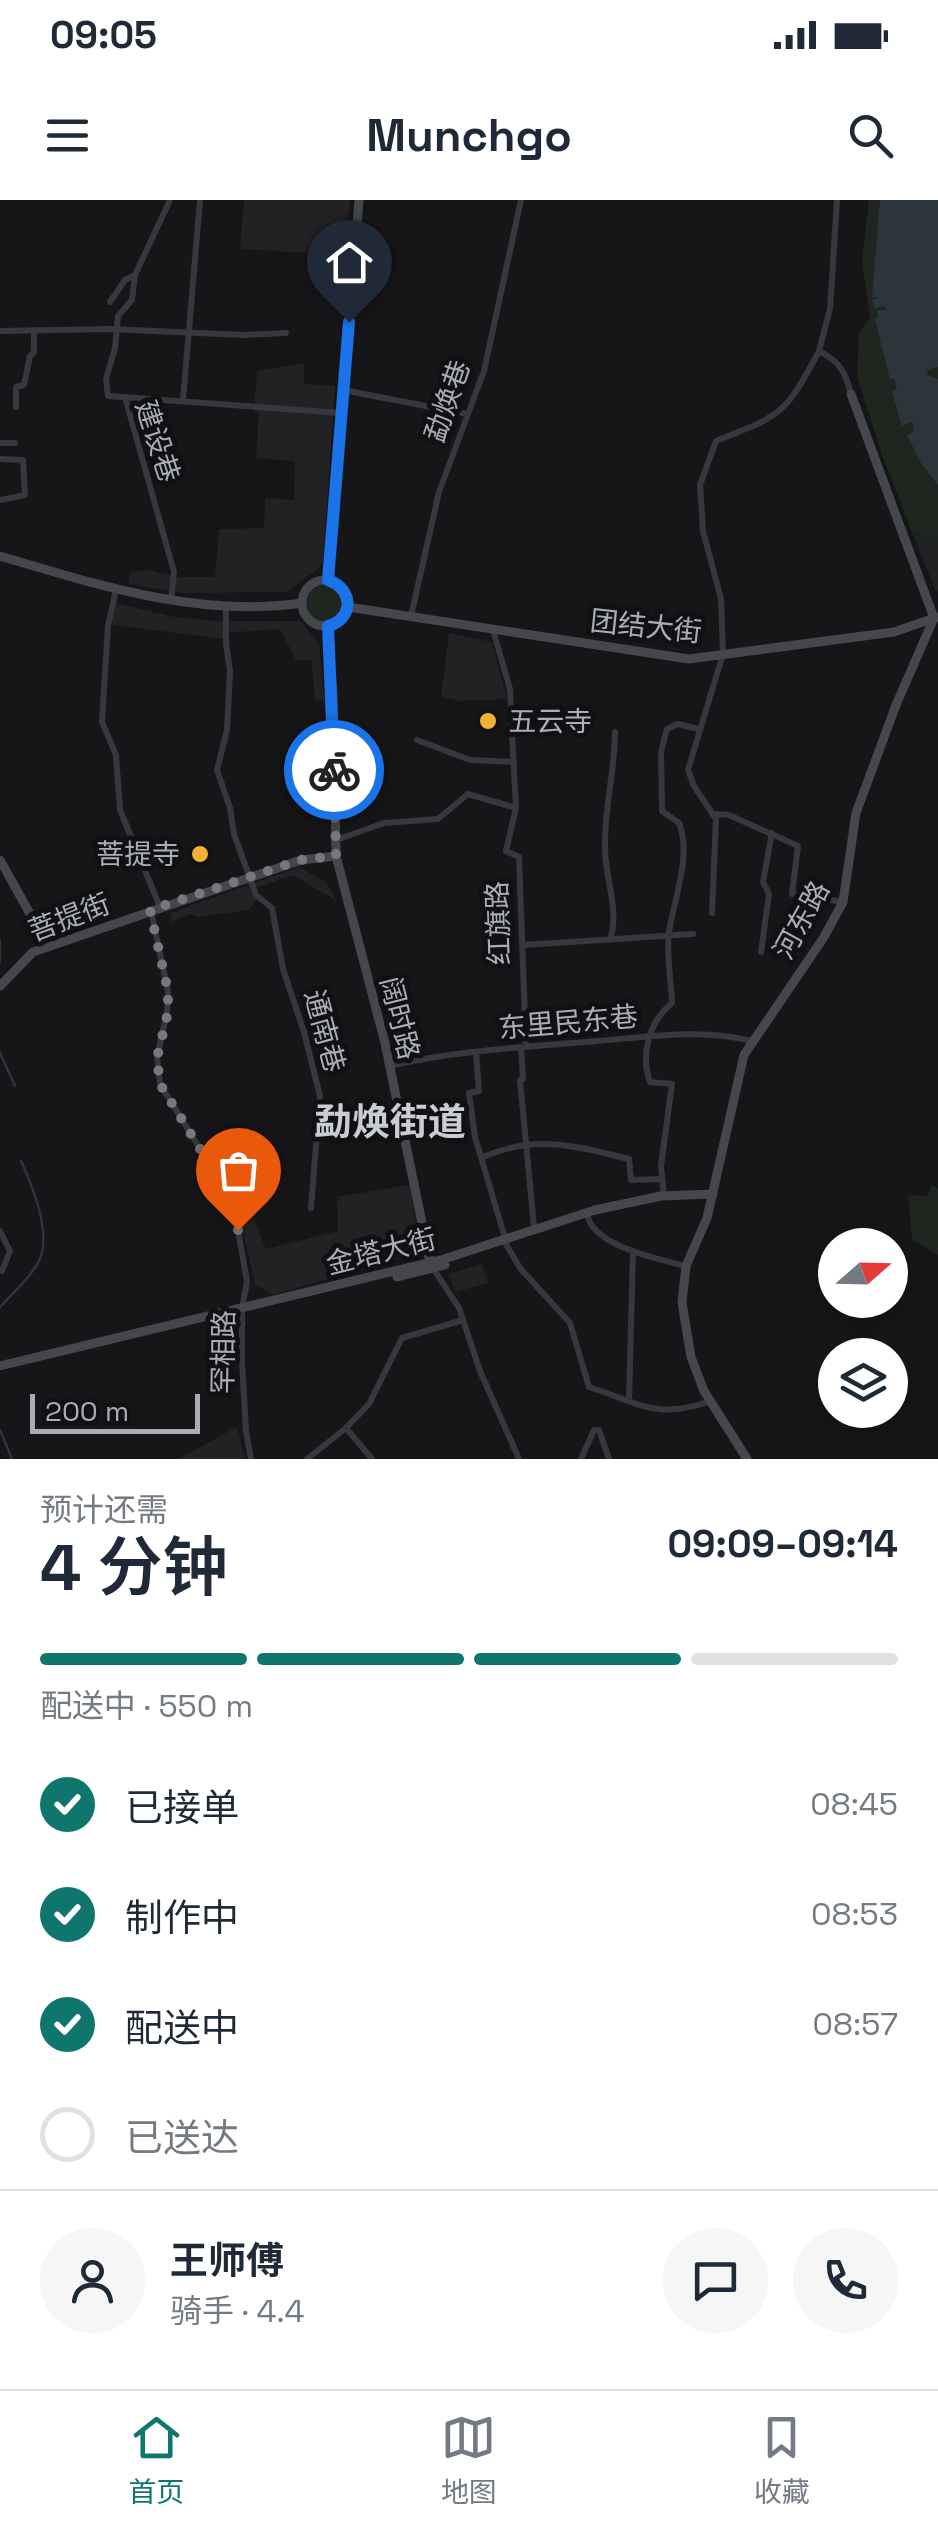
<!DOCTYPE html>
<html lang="zh">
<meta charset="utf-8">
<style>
:root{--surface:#fff;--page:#f6f6f7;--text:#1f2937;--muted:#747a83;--line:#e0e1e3;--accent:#0f766e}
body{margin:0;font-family:"Space Grotesk","Noto Sans SC",sans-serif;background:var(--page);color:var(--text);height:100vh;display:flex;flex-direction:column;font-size:38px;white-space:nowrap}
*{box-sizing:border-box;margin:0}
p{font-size:32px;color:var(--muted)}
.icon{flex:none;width:55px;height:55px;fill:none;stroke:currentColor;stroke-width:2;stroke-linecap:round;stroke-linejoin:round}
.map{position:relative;height:1259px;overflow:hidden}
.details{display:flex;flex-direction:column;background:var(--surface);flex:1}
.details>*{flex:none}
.needle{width:65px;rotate:70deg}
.buttons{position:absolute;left:818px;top:1028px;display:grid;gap:20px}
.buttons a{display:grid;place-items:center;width:90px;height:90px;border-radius:50%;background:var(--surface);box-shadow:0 5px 15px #0003;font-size:50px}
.scale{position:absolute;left:30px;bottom:25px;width:170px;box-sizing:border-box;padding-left:10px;border:5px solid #a8adb8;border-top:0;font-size:28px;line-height:35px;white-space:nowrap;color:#a8adb8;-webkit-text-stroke:8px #111113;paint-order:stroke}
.pin{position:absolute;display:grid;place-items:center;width:85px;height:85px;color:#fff;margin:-102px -42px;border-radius:50% 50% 50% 0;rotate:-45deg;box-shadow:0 0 10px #0007}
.pin .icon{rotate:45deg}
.courier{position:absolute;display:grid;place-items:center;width:100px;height:100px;margin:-50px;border:8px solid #1a73e8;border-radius:50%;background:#fff;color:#222;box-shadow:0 2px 12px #0007}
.headline em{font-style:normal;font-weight:600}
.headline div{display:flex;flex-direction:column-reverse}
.headline{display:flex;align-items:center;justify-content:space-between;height:170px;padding:0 40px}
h1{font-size:65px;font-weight:600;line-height:75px}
.bar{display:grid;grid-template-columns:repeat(4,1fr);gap:15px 10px;align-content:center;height:120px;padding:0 40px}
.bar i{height:12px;border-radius:8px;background:var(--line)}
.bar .current{background:var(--accent)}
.bar p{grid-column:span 4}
.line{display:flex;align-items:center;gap:25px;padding:0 40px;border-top:2px solid var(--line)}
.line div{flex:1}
.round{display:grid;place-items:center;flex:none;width:105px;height:105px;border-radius:52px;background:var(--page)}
ol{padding:0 40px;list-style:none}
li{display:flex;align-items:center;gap:30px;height:110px}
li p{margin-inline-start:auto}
li .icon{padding:10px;border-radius:50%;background:var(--accent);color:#fff;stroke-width:4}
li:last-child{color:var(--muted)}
li i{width:55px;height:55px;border:5px solid var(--line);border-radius:50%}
.status{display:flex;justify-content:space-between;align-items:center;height:70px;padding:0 50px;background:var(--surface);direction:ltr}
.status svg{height:28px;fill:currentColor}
header{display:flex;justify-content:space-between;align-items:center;height:130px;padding:0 40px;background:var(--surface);font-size:45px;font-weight:600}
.tab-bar{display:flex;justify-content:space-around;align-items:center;height:140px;border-top:2px solid var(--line);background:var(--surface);font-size:28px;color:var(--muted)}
.tab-bar a{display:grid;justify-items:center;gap:5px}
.tab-bar .current{color:var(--accent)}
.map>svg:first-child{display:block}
.built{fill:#222225}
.green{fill:#1e261f}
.water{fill:#2c353c}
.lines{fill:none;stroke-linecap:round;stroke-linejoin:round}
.stream{stroke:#2c353c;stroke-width:2.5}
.street{stroke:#37383d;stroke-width:6}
.secondary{stroke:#45474d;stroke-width:9}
.done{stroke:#757880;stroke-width:10;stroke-dasharray:0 18}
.route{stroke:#1a73e8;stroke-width:12}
.poi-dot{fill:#f2b134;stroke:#111113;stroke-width:4}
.labels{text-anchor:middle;stroke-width:10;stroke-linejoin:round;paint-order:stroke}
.street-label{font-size:28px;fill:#a8adb8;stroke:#111113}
.poi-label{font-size:28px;fill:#a8adb8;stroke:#111113;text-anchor:start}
.district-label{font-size:38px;font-weight:bold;fill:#c9ccd4;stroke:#111113}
</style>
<div class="status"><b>09:05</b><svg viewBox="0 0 49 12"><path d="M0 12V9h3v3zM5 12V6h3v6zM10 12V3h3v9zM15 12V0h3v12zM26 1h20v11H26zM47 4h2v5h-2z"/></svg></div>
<header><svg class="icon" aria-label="menu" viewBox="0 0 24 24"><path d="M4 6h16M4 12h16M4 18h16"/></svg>Munchgo<svg class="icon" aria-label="search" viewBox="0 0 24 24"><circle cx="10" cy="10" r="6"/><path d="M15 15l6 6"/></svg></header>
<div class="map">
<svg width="938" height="1259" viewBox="0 0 938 1259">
<rect width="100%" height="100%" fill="#161618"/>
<g class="built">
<polygon points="244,0 350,0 346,54 317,55 316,48 308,53 240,49"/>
<polygon points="304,163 304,184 335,186 323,361 319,368 287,392 182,393 128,384 130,373 147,370 177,377 215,377 219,329 264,328 265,298 294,300 295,261 256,258 259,212 254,212 257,171"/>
<polygon points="913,335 938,337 938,392 935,389"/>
<polygon points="115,403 175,417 217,421 301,421 319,445 325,501 315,500 311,460 296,460 280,429 225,433 224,439 112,425"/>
<polygon points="449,433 492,442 507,499 458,501 441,496"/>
<polygon points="299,667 326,682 337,701 293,675 255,688 258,698 249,710 196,717 191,714 171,722 170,713"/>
<polygon points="409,985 422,1052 272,1095 255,1084 236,1002 251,1011 266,1049 338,1031 337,997"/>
<polygon points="482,1064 488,1083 455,1092 449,1074"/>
<polygon points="237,1227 245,1259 178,1259"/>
</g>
<g class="green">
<polygon points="869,0 938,0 938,337 913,335 882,255 857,176 859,134 870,117 862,62"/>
<circle cx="325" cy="403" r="18"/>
<polygon points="932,985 938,989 938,1055 912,1039 908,995 927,996"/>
</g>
<polygon class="water" points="880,0 938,0 938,167 927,170 928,175 938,179 938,285 921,263 907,235 914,231 912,222 902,226 892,192 897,188 894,179 890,179 875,119 878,118 877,110 886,110 885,106 874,109 873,100 878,98 872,97"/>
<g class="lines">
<g class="stream">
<polyline points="0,740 0,762"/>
<polyline points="0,853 15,886"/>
<path d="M0 1107C13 1093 28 1080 38 1063 53 1036 33 987 21 961"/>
<polyline points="0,1230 12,1259"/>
</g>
<g class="street">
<polyline points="170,0 135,75 132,100 118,116 115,148 106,179 108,196 341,213"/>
<path d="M837 0 830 109 819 151C840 162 845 171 851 194"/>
<polyline points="110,102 125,80 135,75"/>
<polyline points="0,131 109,129 244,135 286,133"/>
<polyline points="343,190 467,214"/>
<polyline points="125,197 174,372 171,401"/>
<polyline points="183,200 200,0"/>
<polyline points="16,207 16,187 24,185 30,156 34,152 34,130"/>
<polyline points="0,243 15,243"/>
<polyline points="0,259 23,260 25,295 0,300"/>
<polyline points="116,390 108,426 102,522 116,555 120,610 160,707"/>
<polyline points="226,406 226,444 230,471 227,530 217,570 230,608 234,634 256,695 272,708 283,769 304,832 320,896 311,1008"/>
<polyline points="411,416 439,292 484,171 521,0"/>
<polyline points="493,430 510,489 513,551 516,608 506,651 519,657 526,847"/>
<polyline points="417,540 470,560 514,562"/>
<polyline points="714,614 729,615 798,646 792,694 843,702"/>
<polyline points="336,640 384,623 438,619 468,594 516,608"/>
<polyline points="151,711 168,791 167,812 157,857 160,884 223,986 238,1030 247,1082 242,1108 242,1162 246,1231 251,1259"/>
<path d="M712 713 716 619 694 586 688 570 723 454 721 399 703 331 700 285 716 241C782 215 785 215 819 151"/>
<path d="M610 740C620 710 605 679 605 648 604 609 615 571 615 532"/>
<polyline points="523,745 693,734"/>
<polyline points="761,752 769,694 763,682 772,633"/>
<polyline points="521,847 523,879 520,880 534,1027"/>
<polyline points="476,853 479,891 469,893 475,937 505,1038"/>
<path d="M389 866C457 850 528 847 597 841 647 837 703 828 751 841"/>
<path d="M483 957C536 934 575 946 629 959L631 980 662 979"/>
<path d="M664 996 661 966 672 884 650 882C640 854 649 822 672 803 671 780 666 754 669 732 674 699 692 655 679 623L662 611 661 552 667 529 678 524 698 529"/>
<path d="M588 1018C598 1047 658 1059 686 1066"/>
<polyline points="0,1031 10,1051 2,1071"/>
<path d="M506 1044 520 1068 570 1123 589 1187C642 1204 656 1220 711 1201"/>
<polyline points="431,1065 459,1108 480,1171 519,1259"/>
<polyline points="629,1200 633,1051"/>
<polyline points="346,1228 372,1259"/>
<polyline points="307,1259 346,1228 369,1204 402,1138 463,1120"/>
<polyline points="581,1259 594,1230 599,1230 609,1259"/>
</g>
<g class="secondary">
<path d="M0 356C98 385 199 418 302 403"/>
<circle cx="325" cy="403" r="23"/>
<polyline points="328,380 359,0"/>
<polyline points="348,407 689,459 894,432 937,417"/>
<polyline points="328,427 333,495 336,656 385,843 430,1062"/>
<polyline points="0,660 48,746"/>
<polyline points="0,786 33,752 301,660 336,656"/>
<polyline points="397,1077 445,1065"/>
<polyline points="0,1166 444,1059 595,1010 661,996 713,994"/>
<polyline points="747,1259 704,1191 691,1157 682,1102 686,1066 707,1018 744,855 824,737 843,702 856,613 896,505 934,418 851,194"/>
</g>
</g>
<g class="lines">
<polyline class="done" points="238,1030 223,986 160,884 157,858 168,812 168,791 150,710 301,660 336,656 334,570"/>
<path class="route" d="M334 570 328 426C354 419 354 389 328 380L349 122"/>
</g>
<g class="poi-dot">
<circle cx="488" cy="521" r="10"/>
<circle cx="200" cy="654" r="10"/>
</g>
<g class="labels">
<g class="street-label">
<text transform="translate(447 201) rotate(-71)" y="10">勐焕巷</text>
<text transform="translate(158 241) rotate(72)" y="10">建设巷</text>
<text transform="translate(646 426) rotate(6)" y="10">团结大街</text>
<text transform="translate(69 717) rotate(-21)" y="10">菩提街</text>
<text transform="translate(801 720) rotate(-61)" y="10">河东路</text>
<text transform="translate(498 723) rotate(-92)" y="10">红旗路</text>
<text transform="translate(400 818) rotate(76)" y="10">阔时路</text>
<text transform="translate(568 822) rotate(-5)" y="10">东里民东巷</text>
<text transform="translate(325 831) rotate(75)" y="10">通南巷</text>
<text transform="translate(381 1051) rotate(-14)" y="10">金塔大街</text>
<text transform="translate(223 1152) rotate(-89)" y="10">罕相路</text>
</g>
<g class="poi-label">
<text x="508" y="531">五云寺</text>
<text x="180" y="664" text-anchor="end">菩提寺</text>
</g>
<g class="district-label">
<text x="390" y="935">勐焕街道</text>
</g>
</g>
</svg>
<div class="buttons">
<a><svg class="needle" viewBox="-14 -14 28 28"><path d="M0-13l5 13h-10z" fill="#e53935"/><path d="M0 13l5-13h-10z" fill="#747a83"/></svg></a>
<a><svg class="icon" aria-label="layers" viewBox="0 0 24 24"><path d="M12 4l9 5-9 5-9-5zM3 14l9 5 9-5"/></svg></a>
</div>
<div class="scale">200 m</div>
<div class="pin" style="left:238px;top:1030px;background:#ea580c"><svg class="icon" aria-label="bag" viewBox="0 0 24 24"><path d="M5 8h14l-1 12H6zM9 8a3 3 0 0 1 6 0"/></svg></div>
<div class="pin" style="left:349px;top:122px;background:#1f2937"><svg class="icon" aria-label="home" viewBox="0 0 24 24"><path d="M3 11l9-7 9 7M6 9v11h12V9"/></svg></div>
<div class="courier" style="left:334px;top:570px"><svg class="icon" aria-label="bike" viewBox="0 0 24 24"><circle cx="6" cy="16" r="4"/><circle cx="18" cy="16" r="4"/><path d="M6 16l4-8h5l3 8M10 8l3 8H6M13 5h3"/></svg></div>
</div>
<section class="details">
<div class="headline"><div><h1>4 分钟</h1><p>预计还需</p></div><em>09:09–09:14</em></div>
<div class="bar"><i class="current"></i><i class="current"></i><i class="current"></i><i></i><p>配送中 · 550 m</p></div>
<ol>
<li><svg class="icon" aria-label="check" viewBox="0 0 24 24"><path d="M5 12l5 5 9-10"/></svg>已接单<p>08:45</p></li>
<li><svg class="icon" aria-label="check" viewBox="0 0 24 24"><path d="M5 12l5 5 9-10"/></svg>制作中<p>08:53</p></li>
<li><svg class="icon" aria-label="check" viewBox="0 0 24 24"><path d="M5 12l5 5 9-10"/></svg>配送中<p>08:57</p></li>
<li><i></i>已送达</li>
</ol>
<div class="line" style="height:180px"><a class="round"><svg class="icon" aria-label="person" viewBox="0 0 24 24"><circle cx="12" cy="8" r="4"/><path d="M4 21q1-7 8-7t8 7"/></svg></a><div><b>王师傅</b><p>骑手 · 4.4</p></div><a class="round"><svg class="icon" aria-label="chat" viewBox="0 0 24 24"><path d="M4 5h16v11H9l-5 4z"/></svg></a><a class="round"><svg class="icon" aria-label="phone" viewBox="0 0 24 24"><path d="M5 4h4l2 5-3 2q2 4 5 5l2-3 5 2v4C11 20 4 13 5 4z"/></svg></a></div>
</section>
<nav class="tab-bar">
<a class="current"><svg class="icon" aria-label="home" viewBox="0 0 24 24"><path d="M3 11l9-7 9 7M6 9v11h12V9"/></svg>首页</a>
<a><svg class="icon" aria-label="map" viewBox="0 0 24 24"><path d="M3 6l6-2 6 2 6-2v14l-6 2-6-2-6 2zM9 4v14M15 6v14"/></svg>地图</a>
<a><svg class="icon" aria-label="saved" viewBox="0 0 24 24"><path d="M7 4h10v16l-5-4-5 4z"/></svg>收藏</a>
</nav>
